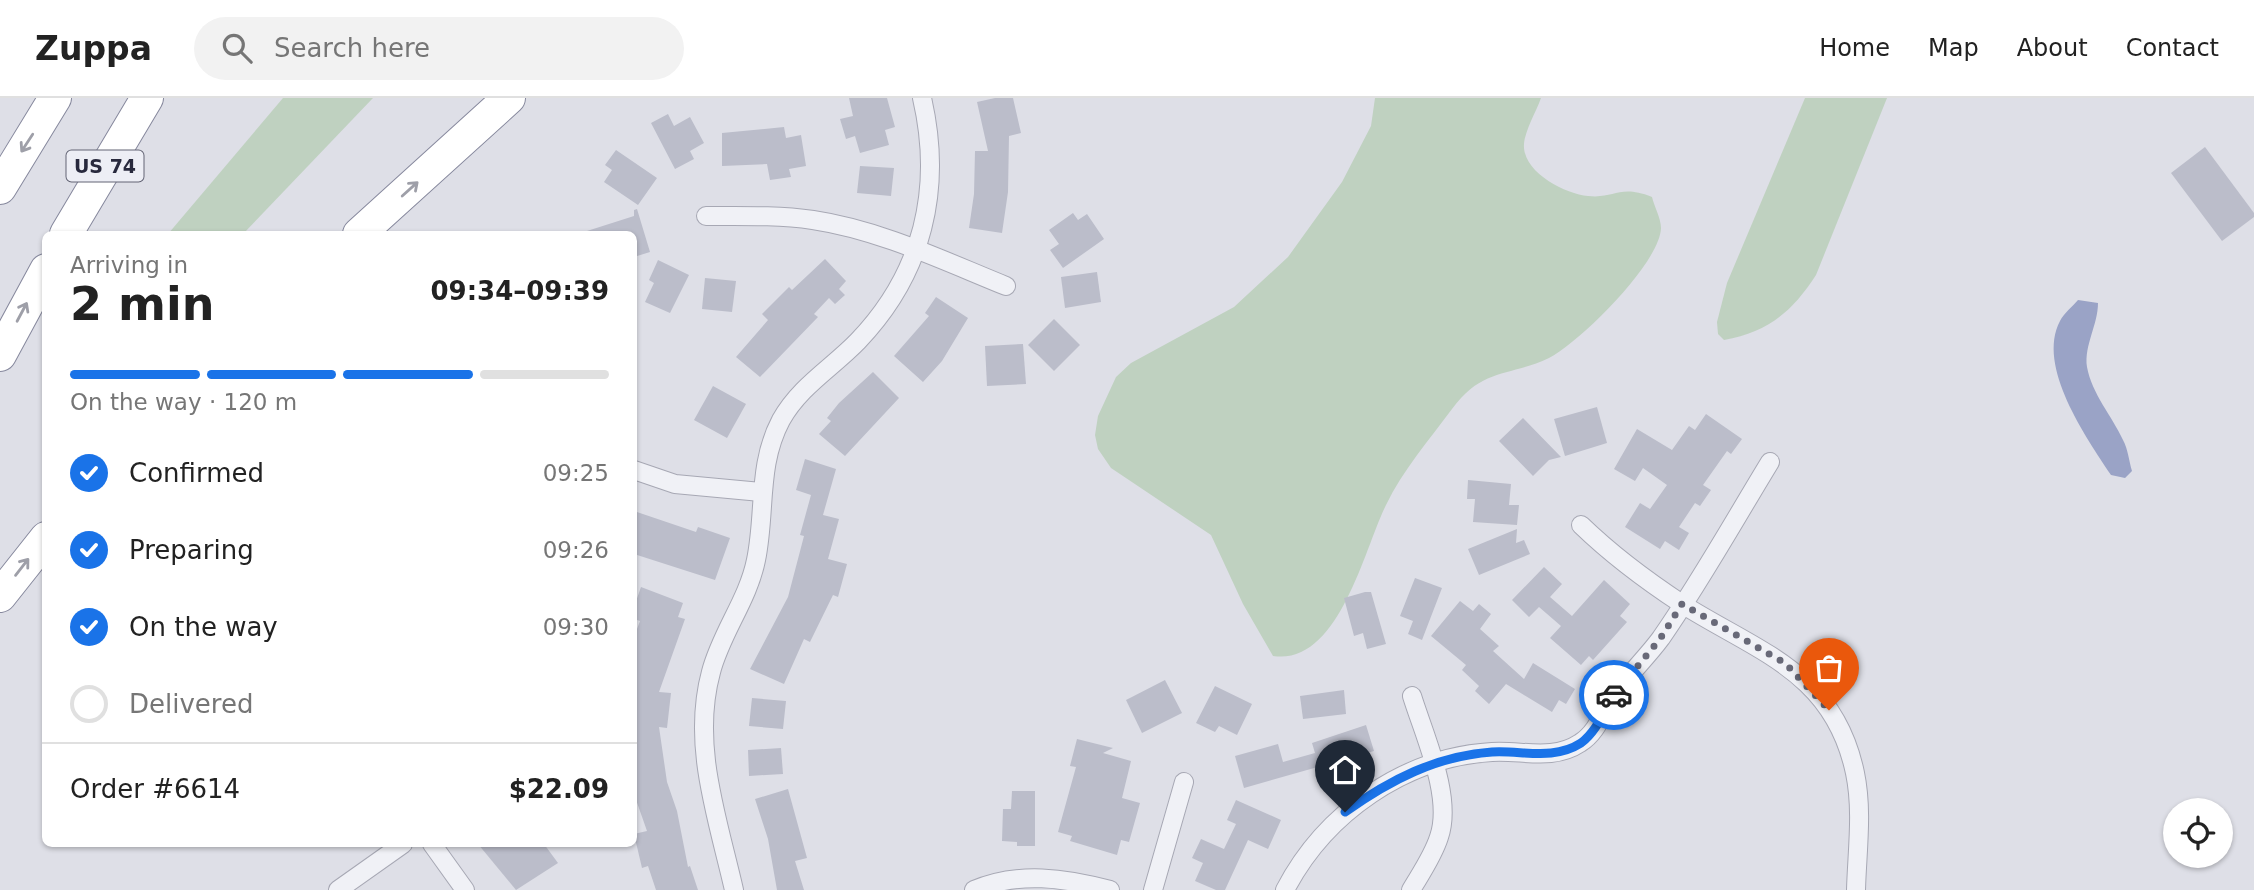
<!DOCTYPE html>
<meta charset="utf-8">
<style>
:root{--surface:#fff;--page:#f2f2f2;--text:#222;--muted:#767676;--line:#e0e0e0;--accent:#1a73e8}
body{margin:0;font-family:"DejaVu Sans",sans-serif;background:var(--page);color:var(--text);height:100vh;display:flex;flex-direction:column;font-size:26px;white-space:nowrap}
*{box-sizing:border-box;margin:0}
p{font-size:23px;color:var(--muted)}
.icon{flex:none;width:38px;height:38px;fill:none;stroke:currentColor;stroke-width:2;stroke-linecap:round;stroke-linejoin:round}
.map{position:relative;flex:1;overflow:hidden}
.sheet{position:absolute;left:42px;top:133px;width:595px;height:616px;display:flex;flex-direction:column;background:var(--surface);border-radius:10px;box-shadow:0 2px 5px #0004}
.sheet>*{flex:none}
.controls{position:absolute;left:2163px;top:700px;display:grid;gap:14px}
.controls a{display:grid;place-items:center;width:70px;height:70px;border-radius:50%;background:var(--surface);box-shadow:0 2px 5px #0004;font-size:35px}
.pin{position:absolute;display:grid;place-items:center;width:60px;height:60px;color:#fff;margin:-72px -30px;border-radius:50% 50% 50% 0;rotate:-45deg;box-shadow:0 0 7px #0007}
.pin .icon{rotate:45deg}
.courier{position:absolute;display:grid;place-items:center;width:70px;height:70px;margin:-35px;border:5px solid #1a73e8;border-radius:50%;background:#fff;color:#222;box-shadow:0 2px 9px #0007}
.summary em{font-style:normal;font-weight:700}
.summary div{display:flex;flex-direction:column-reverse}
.summary{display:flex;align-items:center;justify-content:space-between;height:119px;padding:0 28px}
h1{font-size:46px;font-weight:700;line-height:52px}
.bar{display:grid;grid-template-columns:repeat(4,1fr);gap:10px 7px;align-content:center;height:84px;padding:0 28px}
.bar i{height:9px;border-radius:5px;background:var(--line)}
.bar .active{background:var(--accent)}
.bar p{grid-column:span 4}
.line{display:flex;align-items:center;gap:18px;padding:0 28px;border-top:2px solid var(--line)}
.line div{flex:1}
ol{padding:0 28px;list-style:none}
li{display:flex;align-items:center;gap:21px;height:77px}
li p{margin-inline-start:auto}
li .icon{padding:7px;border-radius:50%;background:var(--accent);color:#fff;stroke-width:4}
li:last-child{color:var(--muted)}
li i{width:38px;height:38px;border:4px solid var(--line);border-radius:50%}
header{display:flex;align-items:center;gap:42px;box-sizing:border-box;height:98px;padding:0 35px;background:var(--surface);border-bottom:2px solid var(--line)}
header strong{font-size:33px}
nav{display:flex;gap:38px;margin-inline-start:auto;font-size:24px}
.search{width:490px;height:63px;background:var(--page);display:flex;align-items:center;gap:18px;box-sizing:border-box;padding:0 24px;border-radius:38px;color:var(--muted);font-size:26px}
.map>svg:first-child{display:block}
.green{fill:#bfd1c0}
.water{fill:#9aa3c6}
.building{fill:#bbbdca}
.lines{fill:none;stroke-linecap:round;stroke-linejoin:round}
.minor-casing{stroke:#a7a8b4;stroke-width:20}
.motorway-casing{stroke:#86889d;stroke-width:34}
.minor{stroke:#f0f1f6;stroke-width:18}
.motorway{stroke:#fff;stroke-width:32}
.oneway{stroke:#9e9fa8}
.done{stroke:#686978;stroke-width:7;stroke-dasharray:0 12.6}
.route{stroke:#1a73e8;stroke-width:9}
.labels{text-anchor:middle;stroke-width:5;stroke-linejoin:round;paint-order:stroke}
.shield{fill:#edeef5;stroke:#636474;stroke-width:2}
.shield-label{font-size:19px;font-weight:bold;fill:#28293d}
</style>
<header>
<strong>Zuppa</strong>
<div class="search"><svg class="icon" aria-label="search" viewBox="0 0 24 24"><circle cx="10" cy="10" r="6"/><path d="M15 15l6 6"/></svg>Search here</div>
<nav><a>Home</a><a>Map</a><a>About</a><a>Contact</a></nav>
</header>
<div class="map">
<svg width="2254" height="792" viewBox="0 0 2254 792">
<rect width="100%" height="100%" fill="#dedfe7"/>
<g class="green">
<polygon points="283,0 373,0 243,136 168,136"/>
<path d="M1375 0H1541C1536 14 1525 32 1524 46 1522 74 1565 96 1588 98 1615 101 1619 86 1652 99 1654 108 1661 120 1661 130 1660 165 1580 244 1549 260 1509 279 1483 269 1452 311 1429 342 1403 372 1386 407 1364 451 1339 568 1273 558L1243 506 1211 437 1111 370 1098 351 1095 337 1098 318 1116 279 1131 265 1234 209 1288 159 1342 84 1371 28Z"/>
<path d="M1805 0H1887L1816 177C1792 214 1768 234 1724 242L1718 236 1717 224 1727 185Z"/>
</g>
<path class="water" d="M2078 202 2098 205C2098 227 2084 247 2087 269 2092 296 2112 318 2123 342 2128 351 2129 363 2132 373L2125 380 2111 377C2086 339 2036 268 2060 223 2064 215 2073 208 2078 202Z"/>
<g class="building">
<polygon points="849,0 887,0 895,29 885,32 889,47 860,55 855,38 846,41 840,21 853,18"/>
<polygon points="995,0 1013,0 1021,35 1009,38 1008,94 1002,135 969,130 974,96 975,53 988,53 977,4"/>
<polygon points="668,16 674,28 690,19 704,45 690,53 694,61 675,71 651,25"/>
<polygon points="784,29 786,40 801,37 806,68 789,71 791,79 770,82 767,66 722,68 722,35"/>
<polygon points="2205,49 2254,115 2254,119 2222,143 2171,75"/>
<polygon points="616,52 657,80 638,107 604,84 612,72 605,67"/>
<polygon points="860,68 894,70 891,98 857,95"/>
<polygon points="637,111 650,154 634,159 634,136 587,136 587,133 634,118 634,112"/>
<polygon points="1073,115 1078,122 1087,116 1104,141 1063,170 1050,152 1059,146 1049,132"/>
<polygon points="825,161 846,183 839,191 845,197 835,206 829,200 814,216 818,219 760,279 736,259 768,222 762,216 789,189 792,192"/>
<polygon points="658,162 689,177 670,215 645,204 654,185 649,182"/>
<polygon points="1097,174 1101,204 1065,210 1061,179"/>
<polygon points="705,180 736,183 732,214 702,211"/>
<polygon points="936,199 968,220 942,263 923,284 894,258 929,218 925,215"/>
<polygon points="1054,221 1080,247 1054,273 1028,247"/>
<polygon points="1023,246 1026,286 987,288 985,248"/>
<polygon points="873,274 899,300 845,358 819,336 831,323 827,320 839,305"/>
<polygon points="713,288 746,306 727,340 694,322"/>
<polygon points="1597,309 1607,345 1565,358 1554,321"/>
<polygon points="1706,316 1742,341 1731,356 1727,353 1703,387 1711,392 1700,408 1695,405 1679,429 1689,435 1679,452 1665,443 1660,451 1625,429 1640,405 1650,411 1667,387 1643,370 1635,383 1614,371 1637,331 1672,352 1689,328 1695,332"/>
<polygon points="1523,320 1561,359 1549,362 1533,378 1499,343"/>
<polygon points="805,361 836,371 823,417 839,421 828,461 847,466 838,499 833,497 810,544 804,541 784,586 750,571 788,499 804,438 800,437 811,397 796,392"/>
<polygon points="1468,382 1511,386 1509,407 1519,407 1517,427 1473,424 1475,401 1467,401"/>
<polygon points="634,413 696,434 698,429 730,440 715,482 634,456"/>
<polygon points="1517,431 1516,445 1524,442 1530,456 1479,477 1468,451"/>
<polygon points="1544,469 1562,486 1550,499 1572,518 1604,482 1630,506 1620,518 1627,524 1593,562 1589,558 1581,567 1550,540 1561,528 1539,509 1529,519 1512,502"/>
<polygon points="1415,480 1442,490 1422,542 1408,536 1413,523 1400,518"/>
<polygon points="641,489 683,505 678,519 685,521 659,594 671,595 667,630 659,629 667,684 677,713 688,769 690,768 698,792 656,792 648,768 642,770 634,736 647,733 634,696 634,539 640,523 634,521 634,509"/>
<polygon points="1365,494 1371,494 1386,546 1367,551 1363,535 1354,538 1344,500"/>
<polygon points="1460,503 1473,513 1479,506 1491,516 1480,531 1499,548 1493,553 1524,581 1533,565 1575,591 1566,606 1559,602 1552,614 1506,586 1489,606 1475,593 1479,588 1462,572 1466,567 1431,538"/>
<polygon points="1165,582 1182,615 1142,635 1126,602"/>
<polygon points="1215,588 1252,606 1237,637 1219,628 1215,634 1196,625"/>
<polygon points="1344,592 1346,616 1303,621 1300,598"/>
<polygon points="752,600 786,603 783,631 749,628"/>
<polygon points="1366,627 1374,653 1244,690 1235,658 1278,646 1283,664 1315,655 1312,645"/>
<polygon points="1077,641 1113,650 1103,655 1131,663 1122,700 1140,705 1129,744 1121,742 1117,757 1070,743 1072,738 1058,734 1076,669 1070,668"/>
<polygon points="781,650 783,676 749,678 748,652"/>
<polygon points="788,691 807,760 795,763 804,792 777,792 768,741 755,701"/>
<polygon points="1012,693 1035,693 1035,748 1017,748 1017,744 1002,743 1003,711 1011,711"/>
<polygon points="1236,702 1281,722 1268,751 1248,742 1225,792 1216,792 1195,783 1203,765 1192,760 1201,741 1224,751 1236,726 1227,722"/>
<polygon points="478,746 544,746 558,765 516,792"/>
</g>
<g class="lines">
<g class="minor-casing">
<g id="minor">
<path d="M706 118C742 118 778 117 813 122 880 132 944 163 1006 188"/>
<polyline points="634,372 675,386 761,394"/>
<path d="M1581 427C1611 456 1647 483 1682 506 1758 554 1834 574 1855 675 1863 713 1857 754 1856 792"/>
<polyline points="432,746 465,792"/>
<polyline points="338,792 403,746"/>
<path d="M734 792C718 721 691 647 711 574 721 535 748 502 756 462 766 414 757 367 781 322 800 288 832 270 858 243 923 175 943 91 922 0"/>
<path d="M974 792C1018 773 1066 780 1110 792"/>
<polyline points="1153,792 1184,684"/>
<path d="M1285 792C1325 715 1405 659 1492 654 1522 652 1553 663 1580 645 1599 633 1604 610 1617 593 1630 575 1647 559 1661 540 1700 484 1734 423 1770 364"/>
<path d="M1411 792C1421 775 1433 758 1439 739 1453 699 1424 637 1412 598"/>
</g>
</g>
<g class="motorway-casing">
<g id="motorway">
<polyline points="0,90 55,0"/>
<polyline points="66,136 147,0"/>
<polyline points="359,136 509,0"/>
<polyline points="0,257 46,172"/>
<polyline points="0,498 46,440"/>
</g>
</g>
<use href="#minor" class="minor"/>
<use href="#motorway" class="motorway"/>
</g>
<defs><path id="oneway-shaft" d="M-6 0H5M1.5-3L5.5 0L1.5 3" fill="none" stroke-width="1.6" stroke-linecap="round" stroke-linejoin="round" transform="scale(1.75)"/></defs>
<g class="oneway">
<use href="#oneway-shaft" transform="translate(27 45) rotate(123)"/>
<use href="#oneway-shaft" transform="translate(410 91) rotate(-42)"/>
<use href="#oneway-shaft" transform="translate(22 214) rotate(-62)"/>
<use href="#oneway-shaft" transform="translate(22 469) rotate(-52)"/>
</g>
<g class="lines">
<polyline class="done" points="1614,597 1660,541 1682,506 1785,565 1829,612"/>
<path class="route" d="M1345 714C1390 682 1436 658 1492 654 1522 652 1553 663 1581 645 1597 633 1604 613 1614 597"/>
</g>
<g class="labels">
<rect class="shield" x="66.5" y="52.5" width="77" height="31" rx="5"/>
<g class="shield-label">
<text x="105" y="75">US 74</text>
</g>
</g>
</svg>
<div class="controls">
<a><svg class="icon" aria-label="locate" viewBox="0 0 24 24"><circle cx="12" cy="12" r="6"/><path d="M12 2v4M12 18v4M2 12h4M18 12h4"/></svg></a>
</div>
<div class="pin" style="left:1829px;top:612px;background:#ea580c"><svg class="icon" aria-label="bag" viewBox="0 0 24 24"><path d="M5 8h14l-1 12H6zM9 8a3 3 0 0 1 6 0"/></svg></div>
<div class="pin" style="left:1345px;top:714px;background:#1f2937"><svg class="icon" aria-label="home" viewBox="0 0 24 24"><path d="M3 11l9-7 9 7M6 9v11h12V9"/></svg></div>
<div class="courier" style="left:1614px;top:597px"><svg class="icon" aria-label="car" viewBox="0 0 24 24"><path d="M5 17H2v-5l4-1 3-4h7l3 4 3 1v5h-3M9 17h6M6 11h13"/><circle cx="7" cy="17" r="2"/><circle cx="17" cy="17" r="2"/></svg></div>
<section class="sheet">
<div class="summary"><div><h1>2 min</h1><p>Arriving in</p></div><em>09:34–09:39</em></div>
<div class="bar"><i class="active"></i><i class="active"></i><i class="active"></i><i></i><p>On the way · 120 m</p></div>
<ol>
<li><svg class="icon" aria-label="check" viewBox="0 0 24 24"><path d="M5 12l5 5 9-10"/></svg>Confirmed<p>09:25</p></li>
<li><svg class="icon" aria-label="check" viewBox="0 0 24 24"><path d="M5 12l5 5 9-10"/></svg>Preparing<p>09:26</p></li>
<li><svg class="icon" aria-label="check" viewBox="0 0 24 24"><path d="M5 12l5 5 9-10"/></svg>On the way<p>09:30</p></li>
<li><i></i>Delivered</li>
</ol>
<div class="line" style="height:91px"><div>Order #6614</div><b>$22.09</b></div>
</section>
</div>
